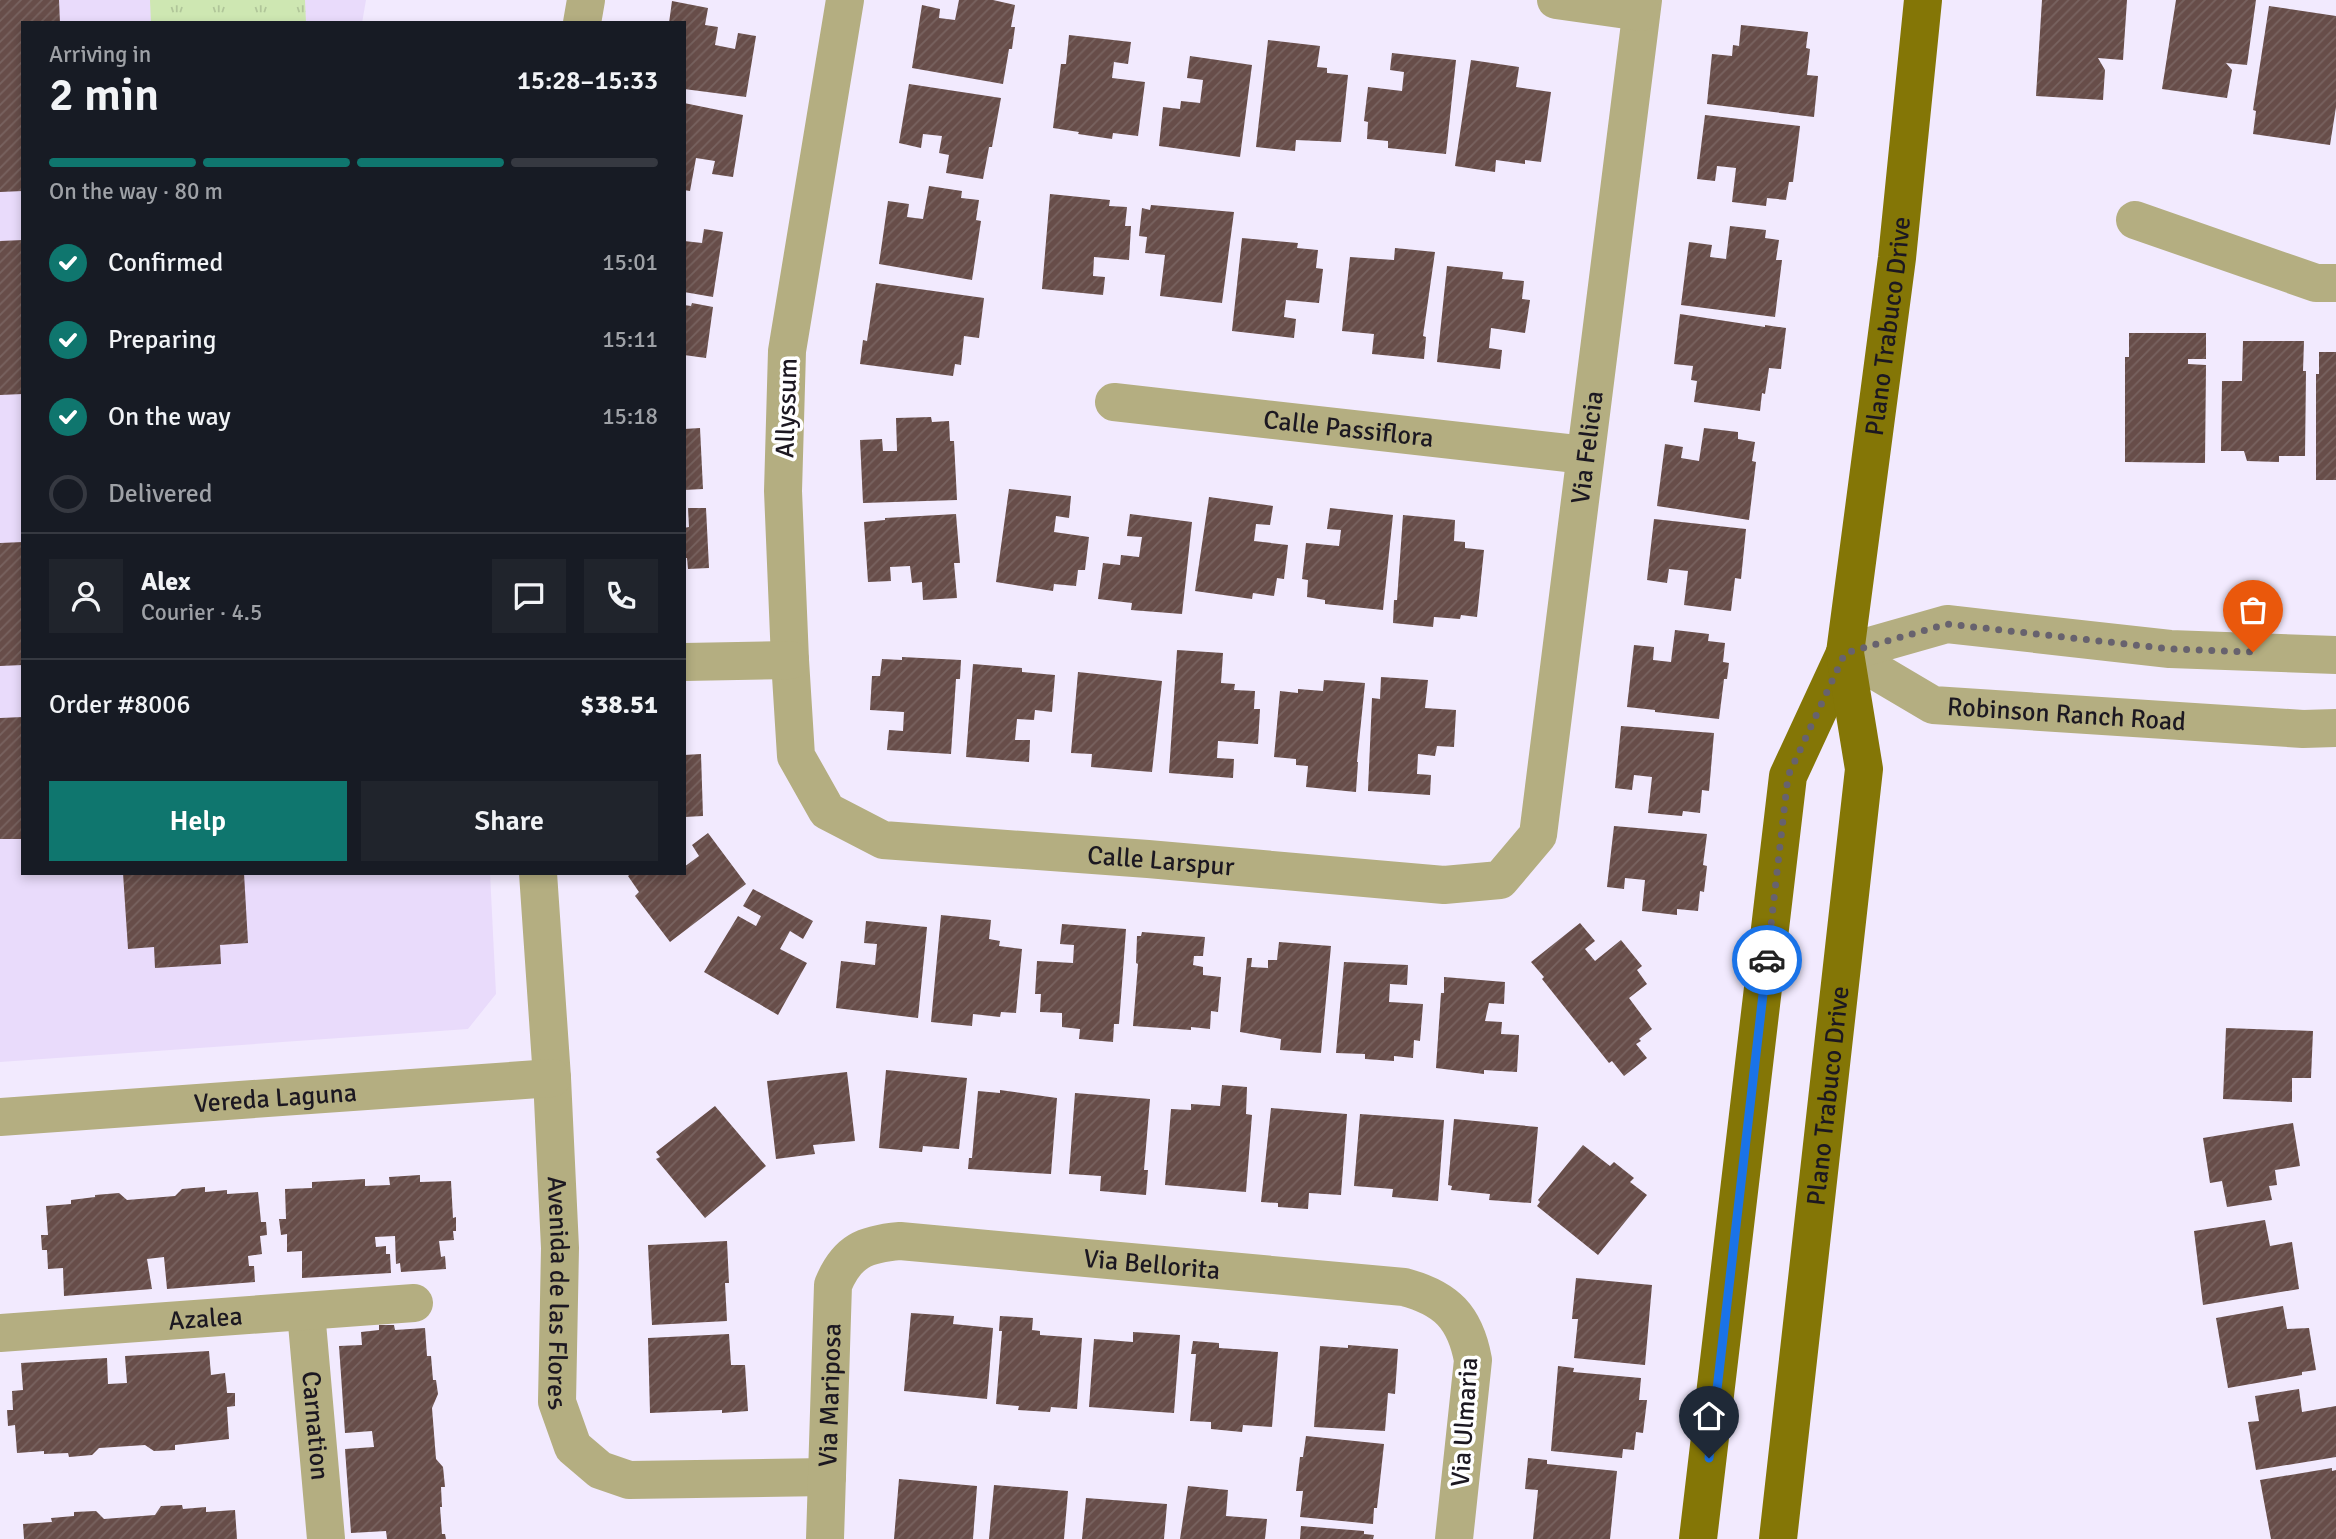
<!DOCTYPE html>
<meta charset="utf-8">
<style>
:root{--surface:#171b24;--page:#20242c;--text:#f1f3f6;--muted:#9ea1a6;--line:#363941;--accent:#0f766e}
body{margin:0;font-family:Signika,sans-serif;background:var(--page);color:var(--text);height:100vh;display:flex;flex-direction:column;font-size:26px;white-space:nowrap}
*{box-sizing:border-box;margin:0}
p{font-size:23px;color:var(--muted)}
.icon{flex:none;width:38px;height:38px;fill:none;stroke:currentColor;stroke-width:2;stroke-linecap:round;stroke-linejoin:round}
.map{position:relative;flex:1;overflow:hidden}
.side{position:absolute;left:21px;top:21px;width:665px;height:854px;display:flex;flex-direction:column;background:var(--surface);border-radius:0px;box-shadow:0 4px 10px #0003}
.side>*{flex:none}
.pin{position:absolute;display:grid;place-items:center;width:60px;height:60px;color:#fff;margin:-72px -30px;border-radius:50% 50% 50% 0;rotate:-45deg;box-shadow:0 0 7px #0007}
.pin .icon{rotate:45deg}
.courier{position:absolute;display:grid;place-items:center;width:70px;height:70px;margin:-35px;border:5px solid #1a73e8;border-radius:50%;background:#fff;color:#222;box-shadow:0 2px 9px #0007}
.summary em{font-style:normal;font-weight:600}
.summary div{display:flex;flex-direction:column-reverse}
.summary{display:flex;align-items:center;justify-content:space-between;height:119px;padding:0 28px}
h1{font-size:46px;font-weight:600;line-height:52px}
.bar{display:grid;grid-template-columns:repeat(4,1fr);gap:10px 7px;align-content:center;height:84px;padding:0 28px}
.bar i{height:9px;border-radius:5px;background:var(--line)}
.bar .selected{background:var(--accent)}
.bar p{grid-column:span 4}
.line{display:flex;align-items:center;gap:18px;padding:0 28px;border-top:2px solid var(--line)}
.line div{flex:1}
.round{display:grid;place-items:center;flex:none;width:74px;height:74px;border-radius:0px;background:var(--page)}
ol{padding:0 28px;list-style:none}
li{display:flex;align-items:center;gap:21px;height:77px}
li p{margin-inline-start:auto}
li .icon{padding:7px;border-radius:50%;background:var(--accent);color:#fff;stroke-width:4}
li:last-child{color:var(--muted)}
li i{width:38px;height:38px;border:4px solid var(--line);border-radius:50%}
.action{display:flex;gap:14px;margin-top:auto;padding:14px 28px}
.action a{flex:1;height:80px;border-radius:0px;background:var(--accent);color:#fff;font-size:28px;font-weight:600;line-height:80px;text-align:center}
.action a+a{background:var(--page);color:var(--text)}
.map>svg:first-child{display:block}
.built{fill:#e9dbfb}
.grass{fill:url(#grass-tufts)}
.building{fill:url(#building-hatch)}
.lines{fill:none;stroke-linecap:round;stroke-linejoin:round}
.minor{stroke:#b4ae81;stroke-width:38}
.major{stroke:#847606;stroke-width:38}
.done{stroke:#67626e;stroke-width:7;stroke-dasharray:0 12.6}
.route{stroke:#1a73e8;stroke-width:9}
.labels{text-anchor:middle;stroke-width:7;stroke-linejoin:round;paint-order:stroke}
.street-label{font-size:26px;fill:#1c1821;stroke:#fff}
</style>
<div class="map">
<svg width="2336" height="1539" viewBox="0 0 2336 1539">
<defs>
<pattern id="grass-tufts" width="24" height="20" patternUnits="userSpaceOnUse" patternTransform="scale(1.75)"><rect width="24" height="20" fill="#cee7b2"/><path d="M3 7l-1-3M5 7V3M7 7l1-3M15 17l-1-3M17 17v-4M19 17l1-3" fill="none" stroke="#b0c599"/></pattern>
<pattern id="building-hatch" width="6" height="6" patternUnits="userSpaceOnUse" patternTransform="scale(1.75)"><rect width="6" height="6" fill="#674d49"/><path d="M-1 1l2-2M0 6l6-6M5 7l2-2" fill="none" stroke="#786360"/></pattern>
</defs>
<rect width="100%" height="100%" fill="#f2eafe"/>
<polygon class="built" points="0,0 366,0 362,23 23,23 23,873 490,873 496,994 468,1029 0,1062"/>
<polygon class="grass" points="150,0 305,0 306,23 151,23"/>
<g class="building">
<polygon points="0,0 59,0 60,23 23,23 23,191 0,192"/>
<polygon points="959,0 993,0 1015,5 1011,27 1015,27 1012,49 1009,49 1003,84 912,68 922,5 940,9 939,18 955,20"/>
<polygon points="2042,0 2127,0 2123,60 2098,58 2105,70 2103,100 2036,96"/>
<polygon points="2176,0 2256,0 2247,65 2226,63 2232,70 2227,98 2162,89"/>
<polygon points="672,1 708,8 705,25 718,27 715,45 735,49 738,33 756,36 746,97 684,89 684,23 669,23"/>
<polygon points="2269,6 2336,16 2336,107 2330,145 2253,134 2256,111 2253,110"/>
<polygon points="1741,25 1808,32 1806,48 1810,49 1807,75 1818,76 1814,117 1707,104 1712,54 1732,56 1733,45 1739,46"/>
<polygon points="1069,35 1131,42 1128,64 1114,62 1112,78 1145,82 1138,136 1113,133 1112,139 1078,134 1079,132 1053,128 1061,64 1066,64"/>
<polygon points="1268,40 1320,46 1317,67 1327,68 1327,73 1348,75 1341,142 1296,140 1295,151 1256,147"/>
<polygon points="1392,53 1456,60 1446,154 1388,148 1388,141 1367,139 1368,122 1364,121 1368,87 1402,91 1404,72 1390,70"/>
<polygon points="1190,56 1252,65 1240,157 1159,146 1163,107 1180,109 1181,101 1200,103 1203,80 1187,78"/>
<polygon points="1471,60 1519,67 1516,87 1551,92 1541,162 1525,160 1525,164 1496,160 1495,172 1455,166"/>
<polygon points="909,84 1001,98 992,147 989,147 983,179 946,173 949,155 939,153 942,136 923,134 921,148 899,143"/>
<polygon points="684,103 743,115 733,177 712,174 715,161 696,158 690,191 684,190"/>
<polygon points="1705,115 1800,126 1793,182 1789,182 1786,200 1767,198 1766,206 1732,202 1736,168 1717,166 1715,181 1697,179"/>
<polygon points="929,186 962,191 961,198 979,200 976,220 981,221 972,280 879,264 888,201 909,204 907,217 923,219"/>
<polygon points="1050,194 1110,200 1109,206 1127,207 1125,226 1131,226 1129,260 1094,257 1093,276 1105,277 1103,295 1042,289"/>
<polygon points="1151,205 1234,212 1222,303 1160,296 1165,255 1145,253 1147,237 1139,236 1142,208 1150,210"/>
<polygon points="1730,226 1766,230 1765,238 1779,240 1776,260 1782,260 1775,317 1681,305 1689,242 1712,245 1710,257 1726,259"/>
<polygon points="704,229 723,232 713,297 684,292 684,241 702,243"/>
<polygon points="1242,238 1298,243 1297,248 1318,250 1316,268 1323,269 1319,303 1286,300 1284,317 1296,319 1294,338 1232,331"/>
<polygon points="23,240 23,394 0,395 0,241"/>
<polygon points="1395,248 1435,252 1423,336 1426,337 1424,359 1372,354 1374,334 1342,331 1350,257 1394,260"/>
<polygon points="1447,266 1503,272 1502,279 1524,281 1522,299 1530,300 1525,333 1491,328 1489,348 1502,350 1500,369 1437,362"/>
<polygon points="876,283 984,298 979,338 964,336 961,365 955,364 953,376 860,364 863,340 867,341"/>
<polygon points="692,303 713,307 706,358 684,355 684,305 691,306"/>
<polygon points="1680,314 1765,327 1765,325 1786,328 1781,369 1769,368 1765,394 1762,393 1760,411 1694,402 1697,381 1691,380 1693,366 1674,364"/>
<polygon points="2129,333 2206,333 2206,359 2188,359 2188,364 2206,365 2205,463 2125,462 2125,357 2129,357"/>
<polygon points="2243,341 2304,341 2303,371 2306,371 2305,456 2279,456 2279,462 2247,461 2244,451 2221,451 2222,381 2242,381"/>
<polygon points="2319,352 2336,352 2336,480 2316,480 2316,374 2319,374"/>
<polygon points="931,417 932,422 949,421 950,441 954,441 957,500 863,503 860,440 882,439 883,451 897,451 896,418"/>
<polygon points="700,428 703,489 684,490 684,429"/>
<polygon points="1704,428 1738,432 1738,439 1755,442 1752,461 1756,462 1749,520 1657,506 1665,444 1683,447 1681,458 1699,461"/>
<polygon points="1009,489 1071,496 1069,518 1056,516 1054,532 1089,537 1085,570 1078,570 1076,586 1054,584 1053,591 996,582"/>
<polygon points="1209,497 1273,506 1270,525 1256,524 1254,541 1288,545 1284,579 1277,578 1274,596 1253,593 1252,599 1195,591"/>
<polygon points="688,508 706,508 709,568 688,569 687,558 684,558 684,528 689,527"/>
<polygon points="1330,508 1393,515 1383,610 1325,604 1325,600 1307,597 1308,580 1302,579 1306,543 1339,546 1341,530 1327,529"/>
<polygon points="956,514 960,563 954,563 957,598 923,600 922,582 912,583 910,566 890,567 891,581 868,582 864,522 885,520 885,518"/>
<polygon points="1130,514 1192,522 1182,614 1131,610 1132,603 1098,599 1103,563 1120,565 1121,555 1139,557 1142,537 1127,536"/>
<polygon points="1403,515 1455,520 1454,541 1465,542 1465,548 1484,550 1477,617 1461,615 1460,619 1434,617 1433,627 1393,623 1394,600 1397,600"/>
<polygon points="1654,519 1746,529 1741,579 1735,578 1731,611 1684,605 1688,571 1669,569 1667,583 1647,580"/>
<polygon points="23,542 23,665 0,666 0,543"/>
<polygon points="1675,630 1709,634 1708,641 1725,643 1723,662 1729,663 1727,679 1724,679 1719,719 1655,712 1655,710 1627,707 1634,645 1654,647 1653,660 1671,662"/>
<polygon points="1177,650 1223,653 1221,683 1235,684 1234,690 1255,691 1254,709 1260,709 1258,744 1218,741 1217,758 1234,759 1233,778 1169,773"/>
<polygon points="902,657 961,660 960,679 956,679 951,754 887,750 889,730 903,731 904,712 870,710 872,676 880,676 882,659 902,660"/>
<polygon points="973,664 1022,668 1022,672 1055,675 1052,712 1035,710 1034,720 1017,719 1015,740 1030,740 1029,762 966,757"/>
<polygon points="1078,672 1162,681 1152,772 1091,767 1092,754 1071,753"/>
<polygon points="1381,677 1428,680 1425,708 1456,710 1454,747 1437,746 1435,756 1418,754 1417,774 1431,775 1430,795 1368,791 1372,698 1380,699"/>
<polygon points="1324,680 1365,683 1357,762 1358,762 1356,792 1306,787 1308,766 1296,765 1296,759 1274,757 1280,691 1298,693 1298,689 1323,691"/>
<polygon points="23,717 23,839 0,839 0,718"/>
<polygon points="1621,726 1714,733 1709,791 1702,790 1700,813 1683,811 1682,816 1648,813 1652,777 1634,775 1632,790 1615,788"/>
<polygon points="701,754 703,816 684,817 684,755"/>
<polygon points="1614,826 1707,834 1703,865 1707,866 1704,892 1700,891 1698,911 1677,909 1677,915 1642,911 1645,880 1625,878 1624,889 1607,887"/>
<polygon points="708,833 746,884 670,942 635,896 639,892 628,876 632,873 684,873 684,867 699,856 692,845"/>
<polygon points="123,873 244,873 248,943 220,945 221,964 155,968 154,947 128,949"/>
<polygon points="753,889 813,921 803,939 790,931 780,949 807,963 778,1015 704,972 738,916 756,926 761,916 743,906"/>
<polygon points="941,915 991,920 989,939 1000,941 999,946 1022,949 1016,1013 1001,1012 1000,1017 973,1014 972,1026 931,1022"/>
<polygon points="866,921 927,927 918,1018 836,1008 841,961 875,965 877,944 864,943"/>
<polygon points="1580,923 1595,941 1585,949 1595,961 1621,940 1642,966 1637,970 1647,984 1629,998 1652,1029 1639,1039 1641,1041 1636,1044 1647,1058 1624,1076 1612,1061 1609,1063 1542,979 1544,977 1531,962"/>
<polygon points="1062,924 1126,929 1119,1024 1114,1024 1113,1042 1079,1039 1080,1029 1062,1027 1062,1013 1040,1012 1041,994 1035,994 1037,961 1073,963 1074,945 1060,944"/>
<polygon points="1142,932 1205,937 1203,956 1194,956 1193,965 1203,967 1203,975 1221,977 1218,1012 1211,1011 1210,1029 1191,1027 1191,1030 1133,1026 1138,964 1136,963 1137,936 1141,936"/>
<polygon points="1279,942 1331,946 1321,1053 1280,1050 1281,1039 1240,1032 1247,958 1252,958 1251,967 1268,968 1268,960 1277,960"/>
<polygon points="1344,962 1408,965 1407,985 1390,984 1389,1002 1423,1004 1420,1041 1414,1040 1413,1058 1394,1056 1394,1061 1365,1059 1365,1054 1336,1053"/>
<polygon points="1444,977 1505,982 1504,1004 1489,1003 1485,1021 1502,1022 1501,1034 1519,1035 1517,1072 1484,1070 1484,1074 1436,1068 1441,993 1444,993"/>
<polygon points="2226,1028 2313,1031 2311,1078 2292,1078 2292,1102 2223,1099"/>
<polygon points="886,1070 967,1078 959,1149 923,1146 922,1152 879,1148"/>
<polygon points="847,1072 855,1141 813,1145 815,1154 776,1159 767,1081"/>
<polygon points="1222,1085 1247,1087 1246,1114 1252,1115 1246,1192 1165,1185 1171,1109 1191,1110 1191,1104 1220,1106"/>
<polygon points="1000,1090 1057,1098 1051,1174 968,1169 969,1158 972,1158 978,1091 1000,1093"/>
<polygon points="1075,1093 1150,1099 1144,1170 1148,1170 1146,1195 1100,1191 1101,1176 1069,1174"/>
<polygon points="715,1106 766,1166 705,1218 656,1159 660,1157 656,1152"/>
<polygon points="1271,1108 1347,1114 1341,1195 1309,1193 1308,1209 1278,1207 1278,1203 1261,1202"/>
<polygon points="1360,1114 1444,1120 1438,1201 1392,1197 1393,1189 1354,1186"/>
<polygon points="1454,1119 1538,1127 1531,1203 1489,1200 1490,1194 1451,1190 1452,1186 1448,1185"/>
<polygon points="2293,1123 2300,1166 2275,1170 2277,1185 2269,1186 2272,1200 2227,1207 2222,1181 2210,1183 2203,1138"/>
<polygon points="1583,1145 1610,1166 1614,1162 1634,1178 1630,1182 1647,1195 1598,1255 1537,1206 1540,1202 1538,1200"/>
<polygon points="420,1175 420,1182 451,1181 453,1218 456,1217 456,1231 453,1231 454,1240 439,1241 441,1257 445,1256 446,1269 401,1272 400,1263 396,1264 395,1236 375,1237 376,1247 386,1246 386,1254 390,1254 391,1273 302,1278 302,1251 287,1252 287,1234 281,1235 279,1219 286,1219 285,1189 312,1188 312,1182 365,1179 365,1186 390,1185 389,1177"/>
<polygon points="205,1187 205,1192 227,1190 227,1194 258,1192 261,1222 266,1222 267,1235 260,1236 262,1254 248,1256 249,1266 254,1266 255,1282 167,1289 164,1257 147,1259 152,1289 64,1296 63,1268 48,1269 47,1250 42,1250 41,1235 48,1235 46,1206 71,1204 71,1200 95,1197 95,1195 119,1193 127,1200 175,1196 182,1189"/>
<polygon points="2265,1220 2270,1246 2292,1242 2299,1289 2203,1305 2194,1231"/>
<polygon points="727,1241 729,1283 725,1283 727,1321 652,1325 648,1245"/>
<polygon points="1576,1278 1652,1285 1645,1365 1574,1358 1578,1319 1572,1319"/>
<polygon points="2283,1306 2287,1329 2309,1328 2316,1370 2302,1372 2302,1375 2228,1388 2216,1318"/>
<polygon points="911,1313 954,1316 953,1324 993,1328 987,1399 904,1391"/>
<polygon points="1000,1316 1033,1318 1032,1330 1040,1331 1040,1335 1082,1338 1077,1409 1051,1407 1050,1412 1018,1410 1019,1406 996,1404 1002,1331 999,1331"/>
<polygon points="379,1325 394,1325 395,1330 425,1328 427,1356 431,1356 433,1380 436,1380 438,1394 432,1408 436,1459 443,1467 445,1487 441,1487 442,1507 440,1507 442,1534 445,1534 446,1539 387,1539 386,1531 351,1533 345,1449 374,1447 372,1431 345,1433 339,1346 362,1345 361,1332 379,1330"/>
<polygon points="1133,1332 1180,1335 1174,1413 1089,1407 1094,1339 1133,1342"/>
<polygon points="729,1334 731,1365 745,1365 748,1411 722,1413 722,1410 650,1413 648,1338"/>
<polygon points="1193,1341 1219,1343 1219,1348 1278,1352 1272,1427 1243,1425 1242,1432 1211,1429 1211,1422 1190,1421 1196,1354 1191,1354"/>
<polygon points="1348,1345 1398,1349 1395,1394 1388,1393 1385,1431 1314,1427 1320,1346 1348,1348"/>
<polygon points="209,1351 211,1375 225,1373 227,1393 235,1393 235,1406 227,1407 229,1439 175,1445 175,1450 154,1451 145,1445 99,1448 92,1455 69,1457 68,1453 44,1454 44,1451 17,1453 15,1425 8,1426 7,1410 13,1410 12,1391 23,1390 21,1363 107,1358 108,1384 127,1383 125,1356"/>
<polygon points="1558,1366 1574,1368 1573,1372 1641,1378 1639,1400 1647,1400 1643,1433 1636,1432 1634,1450 1623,1449 1622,1458 1551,1451"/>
<polygon points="2299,1389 2302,1412 2336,1406 2336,1457 2256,1470 2248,1422 2259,1421 2255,1396"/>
<polygon points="1306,1436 1384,1444 1377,1508 1374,1508 1373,1524 1300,1517 1303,1491 1296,1491 1300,1457 1303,1457"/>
<polygon points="1528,1458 1547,1460 1547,1464 1617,1471 1610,1539 1533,1539 1538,1490 1525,1489"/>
<polygon points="2332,1468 2332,1471 2336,1470 2336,1539 2271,1539 2260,1480"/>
<polygon points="899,1479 977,1486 973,1539 894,1539"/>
<polygon points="994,1485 1068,1491 1064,1539 989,1539"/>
<polygon points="1188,1486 1228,1490 1226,1516 1267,1519 1265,1539 1180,1539"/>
<polygon points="1086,1498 1167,1504 1164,1539 1082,1539"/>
<polygon points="182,1505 183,1509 206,1507 206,1512 235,1510 237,1539 24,1539 23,1524 52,1522 51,1518 74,1516 74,1512 96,1511 104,1519 155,1515 161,1506"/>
<polygon points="1301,1526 1364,1531 1364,1534 1374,1535 1373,1539 1300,1539"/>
</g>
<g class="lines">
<g class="minor">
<path id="s1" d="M845 0 787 351 783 491 790 660 796 756 827 811 883 840 1148 859 1444 885 1500 880 1538 835 1643 0"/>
<polyline points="1556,0 1641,12"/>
<polyline points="582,23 586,0"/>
<polyline points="2135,220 2316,283 2336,283"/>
<path id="s2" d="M1114 402 1585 455"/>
<path id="s3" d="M1845 653 1933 705 2303 729 2336 728"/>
<polyline points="1845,653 1947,624 2170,649 2336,655"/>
<polyline points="684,662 790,660"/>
<path id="s4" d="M538 873 552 1078 560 1248 557 1402 573 1447 600 1470 629 1480 827 1477"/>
<path id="s5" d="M0 1117 552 1078"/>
<path id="s6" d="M306 1312 326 1539"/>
<path id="s7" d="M0 1333 414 1303"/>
<path id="s8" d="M825 1539 833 1285C847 1251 865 1244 900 1241L1404 1287C1446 1298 1465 1317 1473 1360L1454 1539"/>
</g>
<g class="major">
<polyline points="1698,1539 1788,776 1845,653"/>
<path id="s9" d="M1778 1539 1864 769 1845 653 1897 258 1923 0"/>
</g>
</g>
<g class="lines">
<polyline class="done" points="1767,960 1788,776 1845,653 1947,624 2171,649 2253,652"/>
<polyline class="route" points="1709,1458 1767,960"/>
</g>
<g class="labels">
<g class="street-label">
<text dy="9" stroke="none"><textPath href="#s9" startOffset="1222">Plano Trabuco Drive</textPath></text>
<text transform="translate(786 408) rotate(-88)" y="9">Allyssum</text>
<text dy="9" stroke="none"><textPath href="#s2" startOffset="236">Calle Passiflora</textPath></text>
<text dy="9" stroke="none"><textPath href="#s1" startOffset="1956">Via Felicia</textPath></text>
<text dy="9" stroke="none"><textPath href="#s3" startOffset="236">Robinson Ranch Road</textPath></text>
<text dy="9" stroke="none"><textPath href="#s1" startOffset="1166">Calle Larspur</textPath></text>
<text dy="9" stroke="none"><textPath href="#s9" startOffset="446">Plano Trabuco Drive</textPath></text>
<text dy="9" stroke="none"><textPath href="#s5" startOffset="276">Vereda Laguna</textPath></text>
<text dy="9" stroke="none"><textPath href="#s8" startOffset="593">Via Bellorita</textPath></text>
<text dy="9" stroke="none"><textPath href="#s4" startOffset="420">Avenida de las Flores</textPath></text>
<text dy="9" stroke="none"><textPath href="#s7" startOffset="206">Azalea</textPath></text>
<text dy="9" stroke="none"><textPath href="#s8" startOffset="144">Via Mariposa</textPath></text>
<text transform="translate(1464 1422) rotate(-86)" y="9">Via Ulmaria</text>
<text dy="9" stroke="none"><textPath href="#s6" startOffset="114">Carnation</textPath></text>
</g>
</g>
</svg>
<div class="pin" style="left:2253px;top:652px;background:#ea580c"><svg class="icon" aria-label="bag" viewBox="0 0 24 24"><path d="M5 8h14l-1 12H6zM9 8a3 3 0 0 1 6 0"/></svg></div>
<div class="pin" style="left:1709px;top:1458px;background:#1f2937"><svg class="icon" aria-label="home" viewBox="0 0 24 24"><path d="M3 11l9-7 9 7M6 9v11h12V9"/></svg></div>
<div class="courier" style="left:1767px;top:960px"><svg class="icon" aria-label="car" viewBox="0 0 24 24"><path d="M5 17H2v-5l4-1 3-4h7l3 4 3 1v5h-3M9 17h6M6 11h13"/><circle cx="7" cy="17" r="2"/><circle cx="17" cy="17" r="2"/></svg></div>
<section class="side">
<div class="summary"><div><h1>2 min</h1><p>Arriving in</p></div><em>15:28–15:33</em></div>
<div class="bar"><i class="selected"></i><i class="selected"></i><i class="selected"></i><i></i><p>On the way · 80 m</p></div>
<ol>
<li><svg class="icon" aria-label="check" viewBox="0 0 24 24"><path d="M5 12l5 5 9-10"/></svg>Confirmed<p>15:01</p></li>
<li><svg class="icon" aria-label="check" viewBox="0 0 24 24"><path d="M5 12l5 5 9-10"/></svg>Preparing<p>15:11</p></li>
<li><svg class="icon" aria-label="check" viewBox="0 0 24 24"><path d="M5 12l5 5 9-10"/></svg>On the way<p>15:18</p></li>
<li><i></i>Delivered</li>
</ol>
<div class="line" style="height:126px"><a class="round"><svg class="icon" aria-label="person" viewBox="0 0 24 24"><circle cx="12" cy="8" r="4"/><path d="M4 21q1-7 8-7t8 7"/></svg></a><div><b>Alex</b><p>Courier · 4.5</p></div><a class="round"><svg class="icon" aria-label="chat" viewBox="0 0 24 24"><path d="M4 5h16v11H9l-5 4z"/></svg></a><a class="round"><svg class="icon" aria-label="phone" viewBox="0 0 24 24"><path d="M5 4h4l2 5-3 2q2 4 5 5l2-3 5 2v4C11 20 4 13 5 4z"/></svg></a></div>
<div class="line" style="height:91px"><div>Order #8006</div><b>$38.51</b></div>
<div class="action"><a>Help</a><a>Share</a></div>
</section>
</div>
